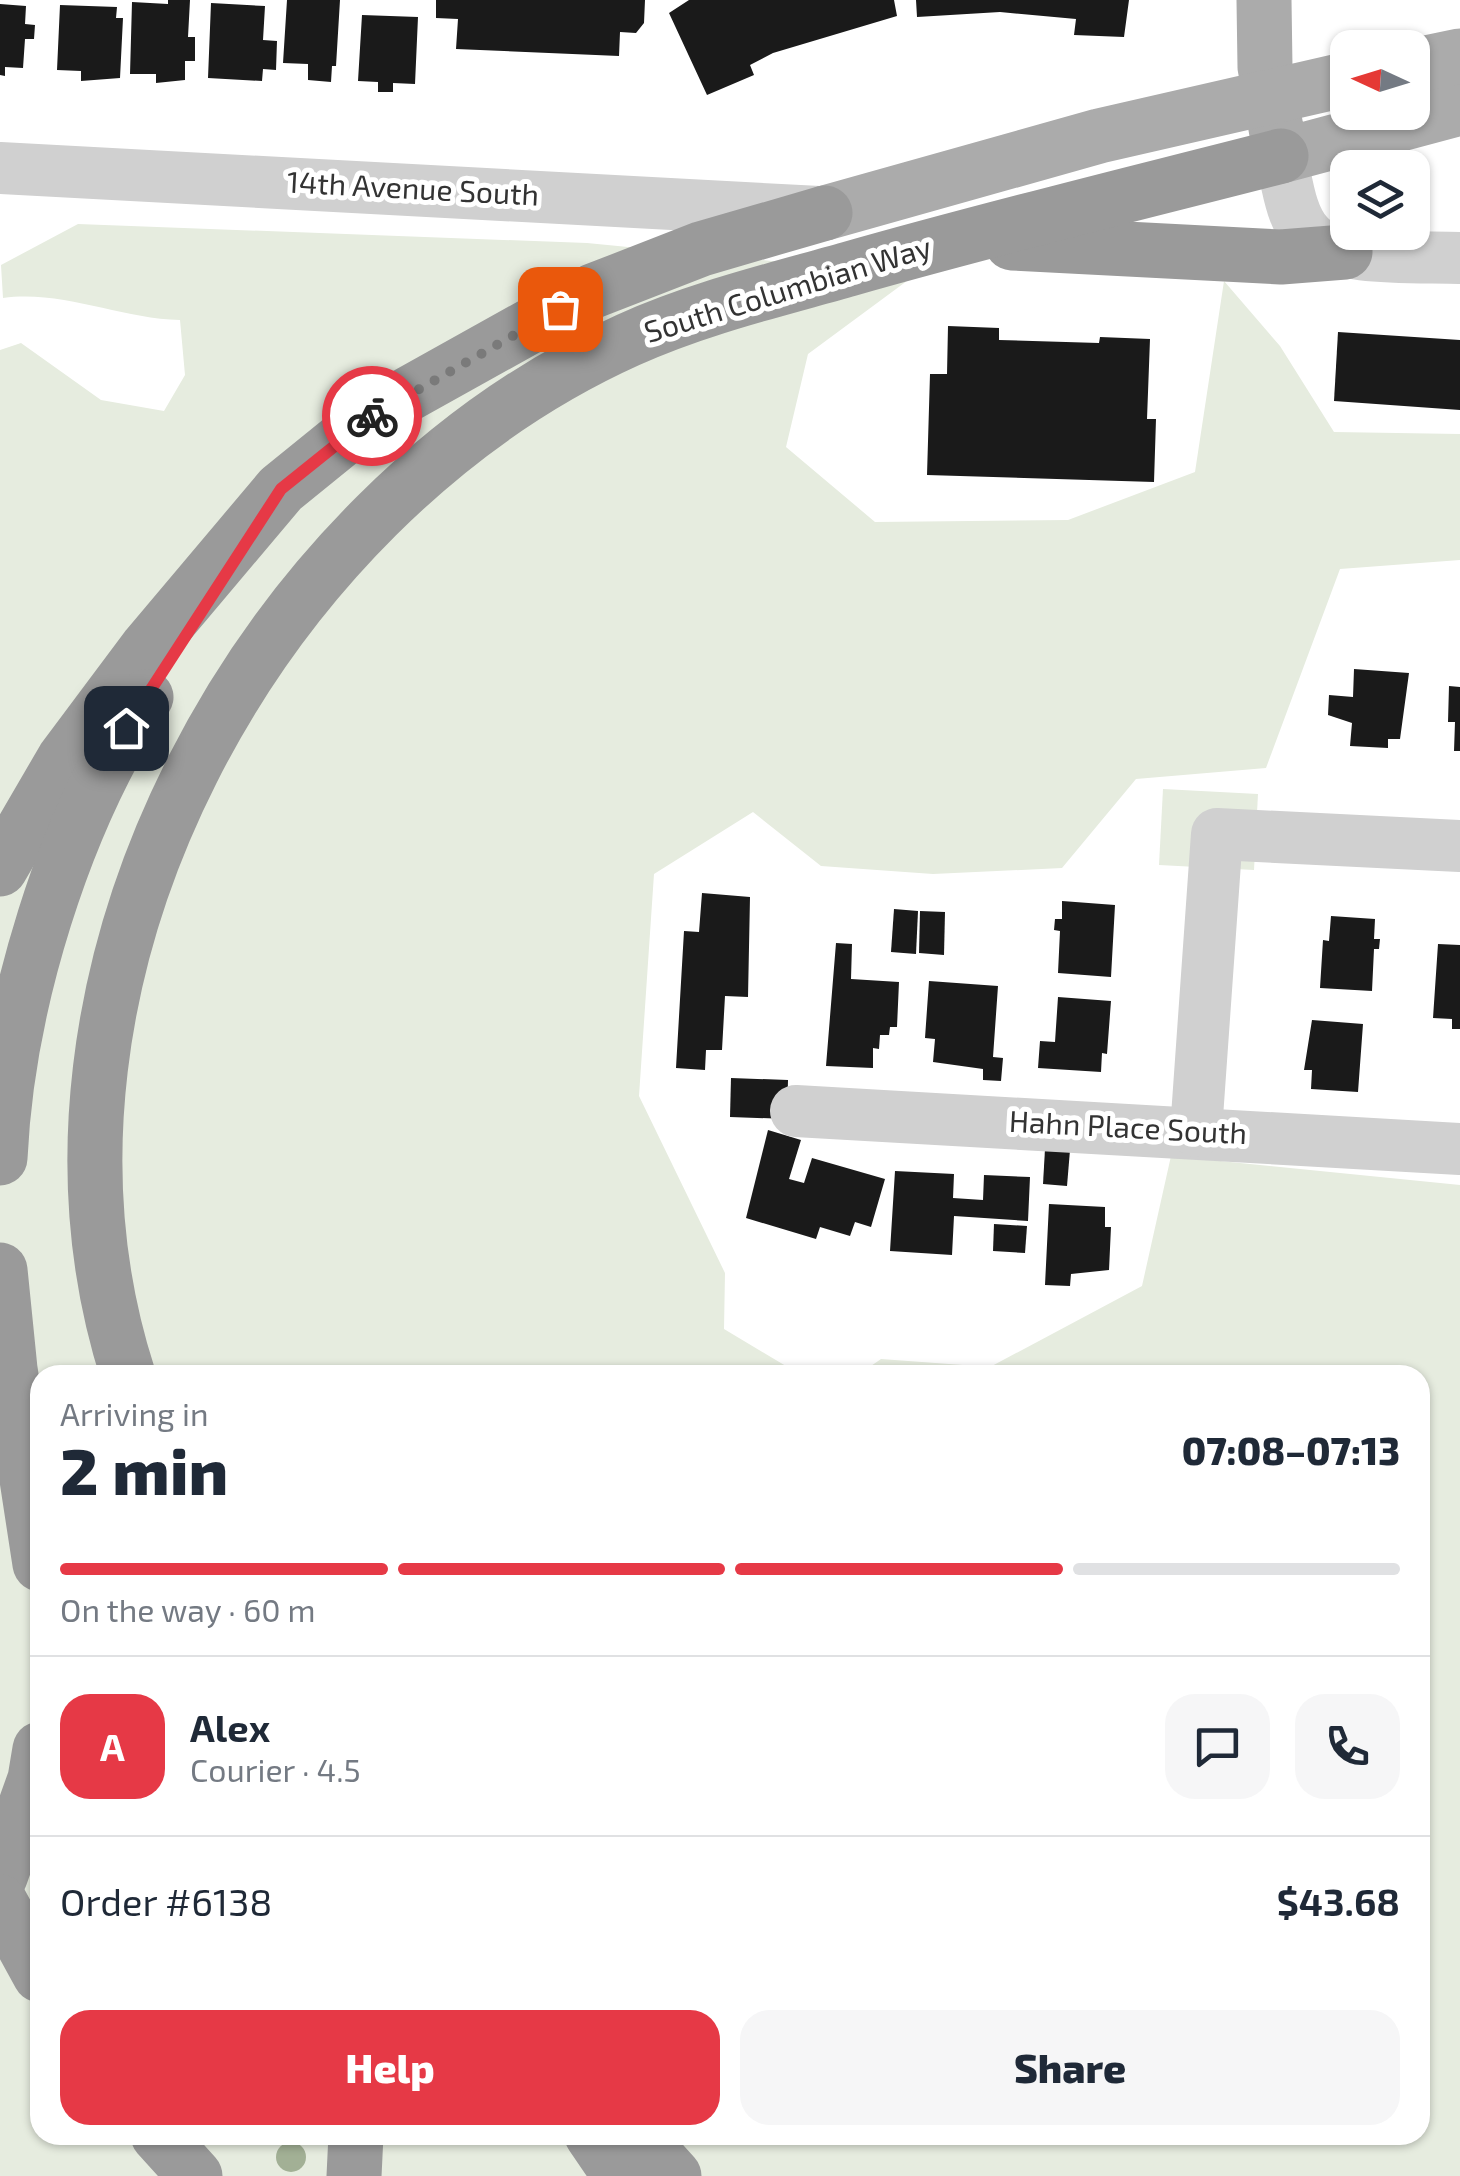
<!DOCTYPE html>
<meta charset="utf-8">
<style>
:root{--surface:#fff;--page:#f6f6f7;--text:#1f2937;--muted:#747a83;--line:#e0e1e3;--accent:#e63946}
body{margin:0;font-family:"Exo 2",sans-serif;background:var(--page);color:var(--text);height:100vh;display:flex;flex-direction:column;font-size:38px;white-space:nowrap}
*{box-sizing:border-box;margin:0}
p{font-size:32px;color:var(--muted)}
.icon{flex:none;width:55px;height:55px;fill:none;stroke:currentColor;stroke-width:2;stroke-linecap:round;stroke-linejoin:round}
.map{position:relative;flex:1;overflow:hidden}
.drawer{position:absolute;left:30px;top:1365px;width:1400px;height:780px;display:flex;flex-direction:column;background:var(--surface);border-radius:30px;box-shadow:0 2px 8px #0004}
.drawer>*{flex:none}
.needle{width:65px;rotate:274deg}
.tools{position:absolute;left:1330px;top:30px;display:grid;gap:20px}
.tools a{display:grid;place-items:center;width:100px;height:100px;border-radius:20px;background:var(--surface);box-shadow:0 2px 8px #0004;font-size:50px}
.pin{position:absolute;display:grid;place-items:center;width:85px;height:85px;color:#fff;margin:-42px;border-radius:20px;box-shadow:0 5px 15px #0006}
.courier{position:absolute;display:grid;place-items:center;width:100px;height:100px;margin:-50px;border:8px solid #e63946;border-radius:50%;background:#fff;color:#222;box-shadow:0 2px 12px #0007}
.overview em{font-style:normal;font-weight:800}
.overview div{display:flex;flex-direction:column-reverse}
.overview{display:flex;align-items:center;justify-content:space-between;height:170px;padding:0 30px}
h1{font-size:65px;font-weight:800;line-height:75px}
.bar{display:grid;grid-template-columns:repeat(4,1fr);gap:15px 10px;align-content:center;height:120px;padding:0 30px}
.bar i{height:12px;border-radius:8px;background:var(--line)}
.bar .selected{background:var(--accent)}
.bar p{grid-column:span 4}
.line{display:flex;align-items:center;gap:25px;padding:0 30px;border-top:2px solid var(--line)}
.line div{flex:1}
.round{display:grid;place-items:center;flex:none;width:105px;height:105px;border-radius:30px;background:var(--page)}
.button{display:flex;gap:20px;margin-top:auto;padding:20px 30px}
.button a{flex:1;height:115px;border-radius:30px;background:var(--accent);color:#fff;font-size:40px;font-weight:800;line-height:115px;text-align:center}
.button a+a{background:var(--page);color:var(--text)}
.map>svg:first-child{display:block}
.green{fill:#e6ecdf}
.building{fill:#1a1a1a}
.lines{fill:none;stroke-linecap:round;stroke-linejoin:round}
.minor{stroke:#d0d0d0;stroke-width:52}
.major{stroke:#ababab;stroke-width:55}
.highway{stroke:#9a9a9a;stroke-width:55}
.tree{fill:#a2b095}
.done{stroke:#7a7a7a;stroke-width:10;stroke-dasharray:0 18}
.route{stroke:#e63946;stroke-width:12}
.labels{text-anchor:middle;stroke-width:10;stroke-linejoin:round;paint-order:stroke}
.street-label{font-size:30px;fill:#333;stroke:#fff}
</style>
<div class="map">
<svg width="1460" height="2176" viewBox="0 0 1460 2176">
<rect width="100%" height="100%" fill="#fff"/>
<g class="green">
<path d="M78 224 587 243 915 275 808 354 786 447 875 522 1068 520 1195 472 1224 281 1280 346 1334 432 1460 434V560L1340 569 1266 768 1136 779 1062 868 933 874 821 866 753 812 654 874 639 1096 725 1273 724 1329 801 1375H40V2135H1420V1375H858L881 1359 990 1367 1142 1286 1171 1156 1460 1185V2176H0V350L21 343 101 400 164 411 185 375 180 320C120 319 64 290 3 298L1 265Z"/>
<polygon points="1163,789 1258,794 1254,870 1159,865"/>
</g>
<g class="building">
<polygon points="168,0 190,0 188,37 195,37 195,61 185,61 185,80 156,83 156,74 130,74 132,2 168,4"/>
<polygon points="287,0 340,0 336,66 332,66 331,82 308,80 308,64 283,63"/>
<polygon points="436,0 645,0 644,23 636,33 620,32 619,56 456,49 458,19 436,18"/>
<polygon points="689,0 894,0 897,16 773,53 750,65 754,75 707,95 669,13"/>
<polygon points="916,0 1129,0 1124,37 1074,35 1076,19 1000,12 917,17"/>
<polygon points="211,3 265,6 263,40 277,41 276,70 263,69 262,81 208,78"/>
<polygon points="0,4 26,6 25,24 35,25 34,39 25,39 23,68 5,67 5,76 0,75"/>
<polygon points="60,5 117,7 116,18 123,18 120,78 81,81 81,71 57,70"/>
<polygon points="362,15 418,17 415,84 393,83 393,92 378,92 378,82 358,81"/>
<polygon points="948,326 999,328 999,340 1099,343 1100,337 1150,339 1147,419 1156,419 1154,482 927,475 930,374 947,374"/>
<polygon points="1338,332 1460,340 1460,410 1334,401"/>
<polygon points="1354,669 1409,673 1400,739 1388,739 1388,748 1350,746 1352,723 1328,715 1329,695 1353,697"/>
<polygon points="1449,686 1460,687 1460,751 1454,751 1455,722 1448,722"/>
<polygon points="702,893 750,897 748,997 725,996 722,1050 706,1050 705,1070 676,1068 684,931 699,932"/>
<polygon points="1062,901 1115,905 1111,977 1058,973 1060,931 1054,930 1055,919 1062,919"/>
<polygon points="894,909 918,911 916,954 891,952"/>
<polygon points="920,911 945,912 944,955 919,953"/>
<polygon points="1331,916 1375,919 1374,939 1380,939 1379,949 1374,949 1372,991 1320,988 1323,940 1329,941"/>
<polygon points="836,943 852,944 851,979 899,982 897,1027 890,1027 889,1035 880,1035 879,1049 873,1048 873,1068 826,1066"/>
<polygon points="1438,944 1460,945 1460,1029 1452,1029 1452,1019 1433,1018"/>
<polygon points="929,981 998,986 993,1057 1003,1058 1001,1081 983,1080 983,1069 933,1062 935,1039 925,1038"/>
<polygon points="1058,997 1111,1001 1107,1054 1102,1053 1101,1072 1038,1068 1040,1041 1055,1042"/>
<polygon points="1312,1020 1363,1024 1358,1092 1311,1089 1312,1070 1304,1070"/>
<polygon points="731,1078 788,1080 787,1119 730,1117"/>
<polygon points="768,1130 801,1140 789,1179 804,1183 812,1158 885,1179 871,1227 855,1222 850,1236 820,1227 816,1239 746,1218"/>
<polygon points="1045,1149 1070,1150 1067,1186 1043,1184"/>
<polygon points="895,1171 954,1174 953,1198 983,1200 984,1175 1030,1177 1028,1221 954,1216 952,1255 890,1251"/>
<polygon points="1049,1204 1105,1207 1105,1227 1111,1227 1109,1270 1071,1274 1070,1286 1045,1285"/>
<polygon points="994,1224 1027,1226 1025,1253 993,1251"/>
</g>
<g class="lines">
<g class="minor">
<path d="M1281 156C1287 181 1290 217 1309 236 1333 262 1425 256 1460 258"/>
<polyline points="0,168 819,212"/>
<polyline points="796,1111 1460,1149"/>
<polyline points="1196,1131 1217,834 1460,846"/>
</g>
<g class="major">
<polyline points="1264,0 1265,67 1281,156 1460,108"/>
<polyline points="1412,66 1460,56"/>
<polyline points="825,213 1099,136 1348,79"/>
</g>
<g class="highway">
<polyline points="1012,243 1281,257 1345,252"/>
<polyline points="0,869 64,759 147,648 281,489 376,412 593,291 701,249 825,213"/>
<path d="M0 1158C7 1006 63 824 146 697"/>
<polyline points="0,1270 10,1369 40,1564"/>
<path d="M128 1375C0 977 260 506 628 340 699 308 775 290 849 269 992 228 1137 193 1281 156"/>
<polyline points="0,1877 35,1779 40,1749"/>
<polyline points="0,1902 40,1975"/>
<polyline points="158,2135 195,2176"/>
<polyline points="592,2135 620,2176"/>
<polyline points="637,2135 674,2176"/>
<polyline points="354,2176 356,2135"/>
</g>
</g>
<circle class="tree" cx="291" cy="2157" r="15"/>
<g class="lines">
<polyline class="done" points="372,416 560,309"/>
<polyline class="route" points="126,728 281,489 372,416"/>
</g>
<g class="labels">
<g class="street-label">
<text transform="translate(413 189) rotate(3)" y="10">14th Avenue South</text>
<text transform="translate(788 290) rotate(-17)" y="10">South Columbian Way</text>
<text transform="translate(1128 1128) rotate(3)" y="10">Hahn Place South</text>
</g>
</g>
</svg>
<div class="tools">
<a><svg class="needle" viewBox="-14 -14 28 28"><path d="M0-13l5 13h-10z" fill="#e53935"/><path d="M0 13l5-13h-10z" fill="#747a83"/></svg></a>
<a><svg class="icon" aria-label="layers" viewBox="0 0 24 24"><path d="M12 4l9 5-9 5-9-5zM3 14l9 5 9-5"/></svg></a>
</div>
<div class="pin" style="left:560px;top:309px;background:#ea580c"><svg class="icon" aria-label="bag" viewBox="0 0 24 24"><path d="M5 8h14l-1 12H6zM9 8a3 3 0 0 1 6 0"/></svg></div>
<div class="pin" style="left:126px;top:728px;background:#1f2937"><svg class="icon" aria-label="home" viewBox="0 0 24 24"><path d="M3 11l9-7 9 7M6 9v11h12V9"/></svg></div>
<div class="courier" style="left:372px;top:416px"><svg class="icon" aria-label="bike" viewBox="0 0 24 24"><circle cx="6" cy="16" r="4"/><circle cx="18" cy="16" r="4"/><path d="M6 16l4-8h5l3 8M10 8l3 8H6M13 5h3"/></svg></div>
<section class="drawer">
<div class="overview"><div><h1>2 min</h1><p>Arriving in</p></div><em>07:08–07:13</em></div>
<div class="bar"><i class="selected"></i><i class="selected"></i><i class="selected"></i><i></i><p>On the way · 60 m</p></div>
<div class="line" style="height:180px"><b class="round" style="background:var(--accent);color:#fff">A</b><div><b>Alex</b><p>Courier · 4.5</p></div><a class="round"><svg class="icon" aria-label="chat" viewBox="0 0 24 24"><path d="M4 5h16v11H9l-5 4z"/></svg></a><a class="round"><svg class="icon" aria-label="phone" viewBox="0 0 24 24"><path d="M5 4h4l2 5-3 2q2 4 5 5l2-3 5 2v4C11 20 4 13 5 4z"/></svg></a></div>
<div class="line" style="height:130px"><div>Order #6138</div><b>$43.68</b></div>
<div class="button"><a>Help</a><a>Share</a></div>
</section>
</div>
